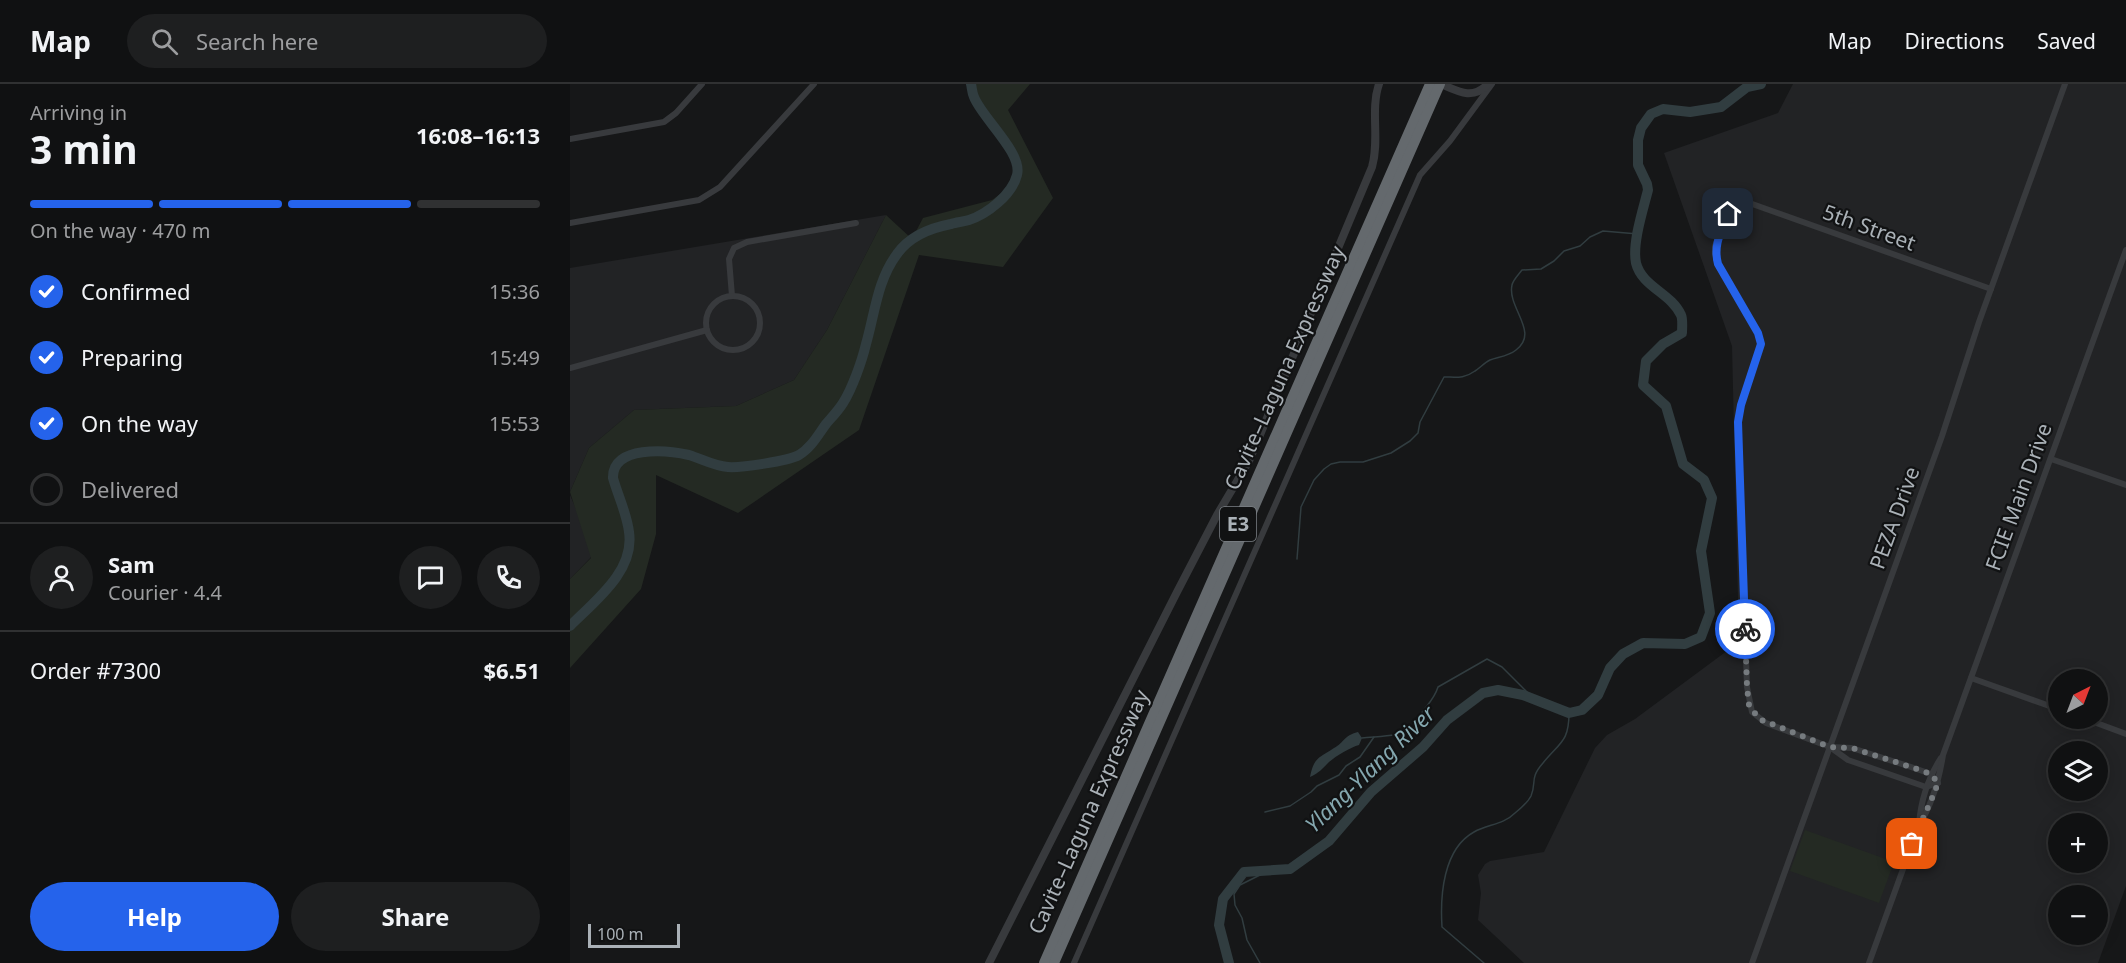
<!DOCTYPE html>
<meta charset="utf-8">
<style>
:root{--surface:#101112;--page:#1e1f20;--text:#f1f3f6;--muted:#9c9d9f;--line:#303132;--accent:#2563eb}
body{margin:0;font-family:"Noto Sans",sans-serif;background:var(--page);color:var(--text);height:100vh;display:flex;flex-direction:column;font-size:22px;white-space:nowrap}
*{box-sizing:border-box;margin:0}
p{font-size:20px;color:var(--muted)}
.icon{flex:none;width:33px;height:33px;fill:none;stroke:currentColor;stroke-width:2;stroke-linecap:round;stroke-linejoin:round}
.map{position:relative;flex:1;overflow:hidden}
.side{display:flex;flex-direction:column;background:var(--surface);width:570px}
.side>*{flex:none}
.needle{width:39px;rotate:42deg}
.fabs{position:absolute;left:1478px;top:585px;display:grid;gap:12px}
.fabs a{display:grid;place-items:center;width:60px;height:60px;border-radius:50%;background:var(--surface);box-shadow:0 3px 15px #0003,0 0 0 2px var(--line);font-size:30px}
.scale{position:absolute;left:18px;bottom:15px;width:92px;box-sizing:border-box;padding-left:6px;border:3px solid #aab1b7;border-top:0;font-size:16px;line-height:21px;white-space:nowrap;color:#aab1b7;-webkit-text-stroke:4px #111213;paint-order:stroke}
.pin{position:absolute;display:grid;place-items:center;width:51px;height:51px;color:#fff;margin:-26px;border-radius:12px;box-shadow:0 3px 9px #0006}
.courier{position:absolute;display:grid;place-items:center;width:60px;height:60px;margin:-30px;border:4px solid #2563eb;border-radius:50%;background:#fff;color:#222;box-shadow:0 2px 8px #0007}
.overview em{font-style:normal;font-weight:700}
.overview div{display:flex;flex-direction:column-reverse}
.overview{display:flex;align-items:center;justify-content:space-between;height:102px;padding:0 30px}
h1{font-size:39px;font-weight:700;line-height:45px}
.bar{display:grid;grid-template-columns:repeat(4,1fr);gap:9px 6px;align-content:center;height:72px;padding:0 30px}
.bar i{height:8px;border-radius:4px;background:var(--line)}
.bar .on{background:var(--accent)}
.bar p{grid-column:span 4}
.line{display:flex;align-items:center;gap:15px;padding:0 30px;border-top:2px solid var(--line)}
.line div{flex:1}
.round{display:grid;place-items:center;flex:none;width:63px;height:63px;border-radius:32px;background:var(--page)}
ol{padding:0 30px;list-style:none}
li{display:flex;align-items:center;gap:18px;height:66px}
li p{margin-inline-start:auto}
li .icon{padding:6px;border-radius:50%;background:var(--accent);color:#fff;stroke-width:4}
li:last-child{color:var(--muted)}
li i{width:33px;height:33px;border:3px solid var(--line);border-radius:50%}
.cta{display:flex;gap:12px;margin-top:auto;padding:12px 30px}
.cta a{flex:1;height:69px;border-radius:36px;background:var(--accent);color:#fff;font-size:24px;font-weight:700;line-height:69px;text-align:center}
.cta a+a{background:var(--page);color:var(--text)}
header{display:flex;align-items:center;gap:36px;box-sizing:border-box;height:84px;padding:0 30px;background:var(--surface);border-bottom:2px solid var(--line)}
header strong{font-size:28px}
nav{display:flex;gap:33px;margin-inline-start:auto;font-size:21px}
.search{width:420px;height:54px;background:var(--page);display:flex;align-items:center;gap:15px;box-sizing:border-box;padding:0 21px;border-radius:33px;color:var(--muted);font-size:22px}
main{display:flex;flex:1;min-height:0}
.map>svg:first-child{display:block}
.built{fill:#222325;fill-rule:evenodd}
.green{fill:#242a23}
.water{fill:#313d40}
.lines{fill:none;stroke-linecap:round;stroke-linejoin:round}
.stream{stroke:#313d40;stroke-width:1.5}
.river{stroke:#313d40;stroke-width:10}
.minor{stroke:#383a3d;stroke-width:6}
.tertiary{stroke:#383a3d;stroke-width:8}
.motorway{stroke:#64696d;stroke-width:10}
.done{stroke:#767b7f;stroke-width:6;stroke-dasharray:0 10.8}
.route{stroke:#2563eb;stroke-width:8}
.labels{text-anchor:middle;stroke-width:4.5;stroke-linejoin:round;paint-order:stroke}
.shield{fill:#111213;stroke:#7c8186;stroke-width:1.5}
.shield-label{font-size:20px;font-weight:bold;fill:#aab1b7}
.street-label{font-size:21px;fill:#aab1b7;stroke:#111213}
.water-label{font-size:22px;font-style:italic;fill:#84a7af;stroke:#111213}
</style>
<header>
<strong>Map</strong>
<div class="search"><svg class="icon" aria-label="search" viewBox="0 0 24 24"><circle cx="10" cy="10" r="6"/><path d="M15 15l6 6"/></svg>Search here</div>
<nav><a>Map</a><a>Directions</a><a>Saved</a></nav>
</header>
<main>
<section class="side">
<div class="overview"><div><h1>3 min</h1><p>Arriving in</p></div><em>16:08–16:13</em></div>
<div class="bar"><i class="on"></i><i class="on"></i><i class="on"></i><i></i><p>On the way · 470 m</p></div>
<ol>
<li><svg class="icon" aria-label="check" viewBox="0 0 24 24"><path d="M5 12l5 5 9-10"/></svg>Confirmed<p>15:36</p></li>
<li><svg class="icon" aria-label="check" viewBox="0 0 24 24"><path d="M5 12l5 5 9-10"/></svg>Preparing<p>15:49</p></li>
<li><svg class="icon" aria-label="check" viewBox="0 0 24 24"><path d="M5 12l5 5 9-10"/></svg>On the way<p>15:53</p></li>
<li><i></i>Delivered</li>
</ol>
<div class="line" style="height:108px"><a class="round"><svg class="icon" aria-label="person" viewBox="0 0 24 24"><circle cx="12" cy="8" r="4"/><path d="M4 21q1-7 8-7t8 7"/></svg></a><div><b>Sam</b><p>Courier · 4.4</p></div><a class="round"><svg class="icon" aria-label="chat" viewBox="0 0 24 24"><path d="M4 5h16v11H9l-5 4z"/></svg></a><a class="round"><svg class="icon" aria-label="phone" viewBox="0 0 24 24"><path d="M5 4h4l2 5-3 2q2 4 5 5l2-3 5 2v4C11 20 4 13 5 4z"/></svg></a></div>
<div class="line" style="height:78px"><div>Order #7300</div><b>$6.51</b></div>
<div class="cta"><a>Help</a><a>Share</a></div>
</section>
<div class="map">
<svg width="1556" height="879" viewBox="0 0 1556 879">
<rect width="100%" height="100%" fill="#161718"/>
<g class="built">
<path d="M1223 0H1556V802L1528 879H954L908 836 911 809 908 791 915 780 920 777 974 768 1025 664 1037 651 1065 635 1169 558 1162 262 1094 69 1208 29ZM1488 596H1527V634H1488ZM1488 668H1527V706H1488ZM1488 740H1527V778H1488ZM1488 812H1527V850H1488Z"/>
<polygon points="316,131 257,246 224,296 166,322 64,326 19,364 0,408 0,184"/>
<polygon points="0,411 25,469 0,495"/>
</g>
<g class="green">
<polygon points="401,0 460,0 438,26 483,114 433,183 349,171 289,346 168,429 86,391 86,450 71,505 0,584 0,495 21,474 0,408 19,364 64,326 166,322 224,296 257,246 316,131 342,155 353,134 422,116 441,102 447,90 446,77 427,49 409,29"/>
<polygon points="1235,746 1324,778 1309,819 1220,787"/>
</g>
<path class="water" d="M788 648 792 654 789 661C781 663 766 672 759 678 752 685 749 689 740 693 744 673 749 674 764 664 775 658 773 652 788 648Z"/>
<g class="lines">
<g class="stream">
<path d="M727 475 731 423 744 396 754 385 761 380 770 378H793L821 369 840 357 848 349 850 338 874 293C886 293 894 295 905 287 910 284 914 279 920 276 928 273 939 272 946 266 970 248 937 224 942 201 943 196 949 190 952 186L971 185 984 177 994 167 1010 162 1020 153 1033 147 1068 150"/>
<path d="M792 654C808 652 831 653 844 643 849 639 849 632 853 627 860 618 865 613 868 603L917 575 932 583 960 611 977 621"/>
<polyline points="695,728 720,722 741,708 747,702 769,691 776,682 790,673 804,653"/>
<polyline points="690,879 677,856 672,834 665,821 664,810 670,801 700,786"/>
<path d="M914 879 872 843C870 812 873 765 904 748 918 740 933 741 945 729 950 725 958 718 961 712 967 698 959 695 973 679 990 658 999 658 999 629"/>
</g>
<g class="river">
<path d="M0 542C25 517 65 487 59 448 57 430 48 412 43 394 42 361 97 366 119 371 132 375 144 382 158 383 171 384 218 377 229 371 241 364 248 351 256 340 262 333 268 327 273 319 282 305 292 277 296 260 305 229 307 197 327 170 339 153 360 144 381 140 386 138 393 138 399 136 417 130 442 111 447 91 453 69 412 34 404 13 402 9 402 4 401 0"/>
<path d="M659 879 649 841 653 815 674 788 720 785 759 757 801 708 853 663 877 636 913 609 928 606 953 611 999 629 1012 626 1028 611 1040 584 1053 570 1073 559 1115 560 1131 553 1140 529 1131 467 1142 414 1134 396 1113 380 1096 322 1073 301 1076 277 1093 260 1112 249C1112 244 1113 235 1111 231 1101 209 1072 203 1066 179 1062 159 1073 126 1078 106L1077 100 1068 81V56L1071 44 1081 30 1093 25 1120 28 1151 23 1177 3 1191 0"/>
</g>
<g class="minor">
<polyline points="0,55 94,38 106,29 132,0"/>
<polyline points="0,139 129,116 150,103 244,0"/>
<polyline points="162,212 159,175 164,164 177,158 286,139"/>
<circle cx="163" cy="239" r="27"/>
<polyline points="0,284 137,246"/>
<polyline points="1481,375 1556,401"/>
<polyline points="1401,594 1488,625"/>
<polyline points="1513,634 1556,650"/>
<polyline points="1261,663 1282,664 1341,683 1361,690 1368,699"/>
<polyline points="1368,699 1356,703 1278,676 1260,663 1196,639 1182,628 1177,603 1168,338 1171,321 1191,260 1188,249 1148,181 1145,170 1145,162 1161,122 1171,116 1421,205"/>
<path d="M1349 740C1351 715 1358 694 1371 674"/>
<polyline points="504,879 850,91 880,57 922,0"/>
<polyline points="1182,879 1372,352 1409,238 1495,0"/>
<path d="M1299 879 1349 741C1363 719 1369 696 1373 671L1556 166"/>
</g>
<g class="tertiary">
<path d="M871 0C889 8 903 16 918 0"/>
<path d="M419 879 607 508 647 431 679 377 802 83C810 56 800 26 809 0"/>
</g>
<g class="motorway">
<polyline points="474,879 860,0"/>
<polyline points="484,879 870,0"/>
</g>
</g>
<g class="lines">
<path class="done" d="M1175 545 1177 603 1179 621 1189 635 1260 663 1282 664 1341 683 1361 690 1368 699C1360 721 1350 739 1342 760"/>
<path class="route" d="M1158 130C1151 148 1143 161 1148 180L1188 249 1191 260 1171 321 1168 338 1175 545"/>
</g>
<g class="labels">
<rect class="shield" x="650" y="423" width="36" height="34" rx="4.5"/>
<g class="shield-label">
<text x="668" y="447">E3</text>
</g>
<g class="street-label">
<text transform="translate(1299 144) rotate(20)" y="7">5th Street</text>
<text transform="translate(715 284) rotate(-66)" y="7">Cavite–Laguna Expressway</text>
<text transform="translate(1449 413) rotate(-70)" y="7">FCIE Main Drive</text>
<text transform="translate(1325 434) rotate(-70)" y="7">PEZA Drive</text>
<text transform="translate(519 728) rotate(-66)" y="7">Cavite–Laguna Expressway</text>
</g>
<g class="water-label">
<text transform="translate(800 685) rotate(-44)" y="8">Ylang-Ylang River</text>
</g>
</g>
</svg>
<div class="fabs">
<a><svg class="needle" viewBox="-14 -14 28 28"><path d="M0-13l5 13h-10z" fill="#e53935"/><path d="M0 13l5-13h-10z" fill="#9c9d9f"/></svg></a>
<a><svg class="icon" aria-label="layers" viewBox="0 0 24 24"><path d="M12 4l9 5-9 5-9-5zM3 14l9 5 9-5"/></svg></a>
<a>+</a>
<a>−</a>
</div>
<div class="scale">100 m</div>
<div class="pin" style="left:1342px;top:760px;background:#ea580c"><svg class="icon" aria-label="bag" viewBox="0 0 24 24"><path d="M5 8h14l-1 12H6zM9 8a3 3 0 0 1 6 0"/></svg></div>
<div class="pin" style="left:1158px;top:130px;background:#1f2937"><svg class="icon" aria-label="home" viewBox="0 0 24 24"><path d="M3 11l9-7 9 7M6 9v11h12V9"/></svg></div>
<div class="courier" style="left:1175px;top:545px"><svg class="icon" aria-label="bike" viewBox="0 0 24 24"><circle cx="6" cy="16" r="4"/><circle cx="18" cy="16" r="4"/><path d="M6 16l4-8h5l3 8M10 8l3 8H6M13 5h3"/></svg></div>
</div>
</main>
